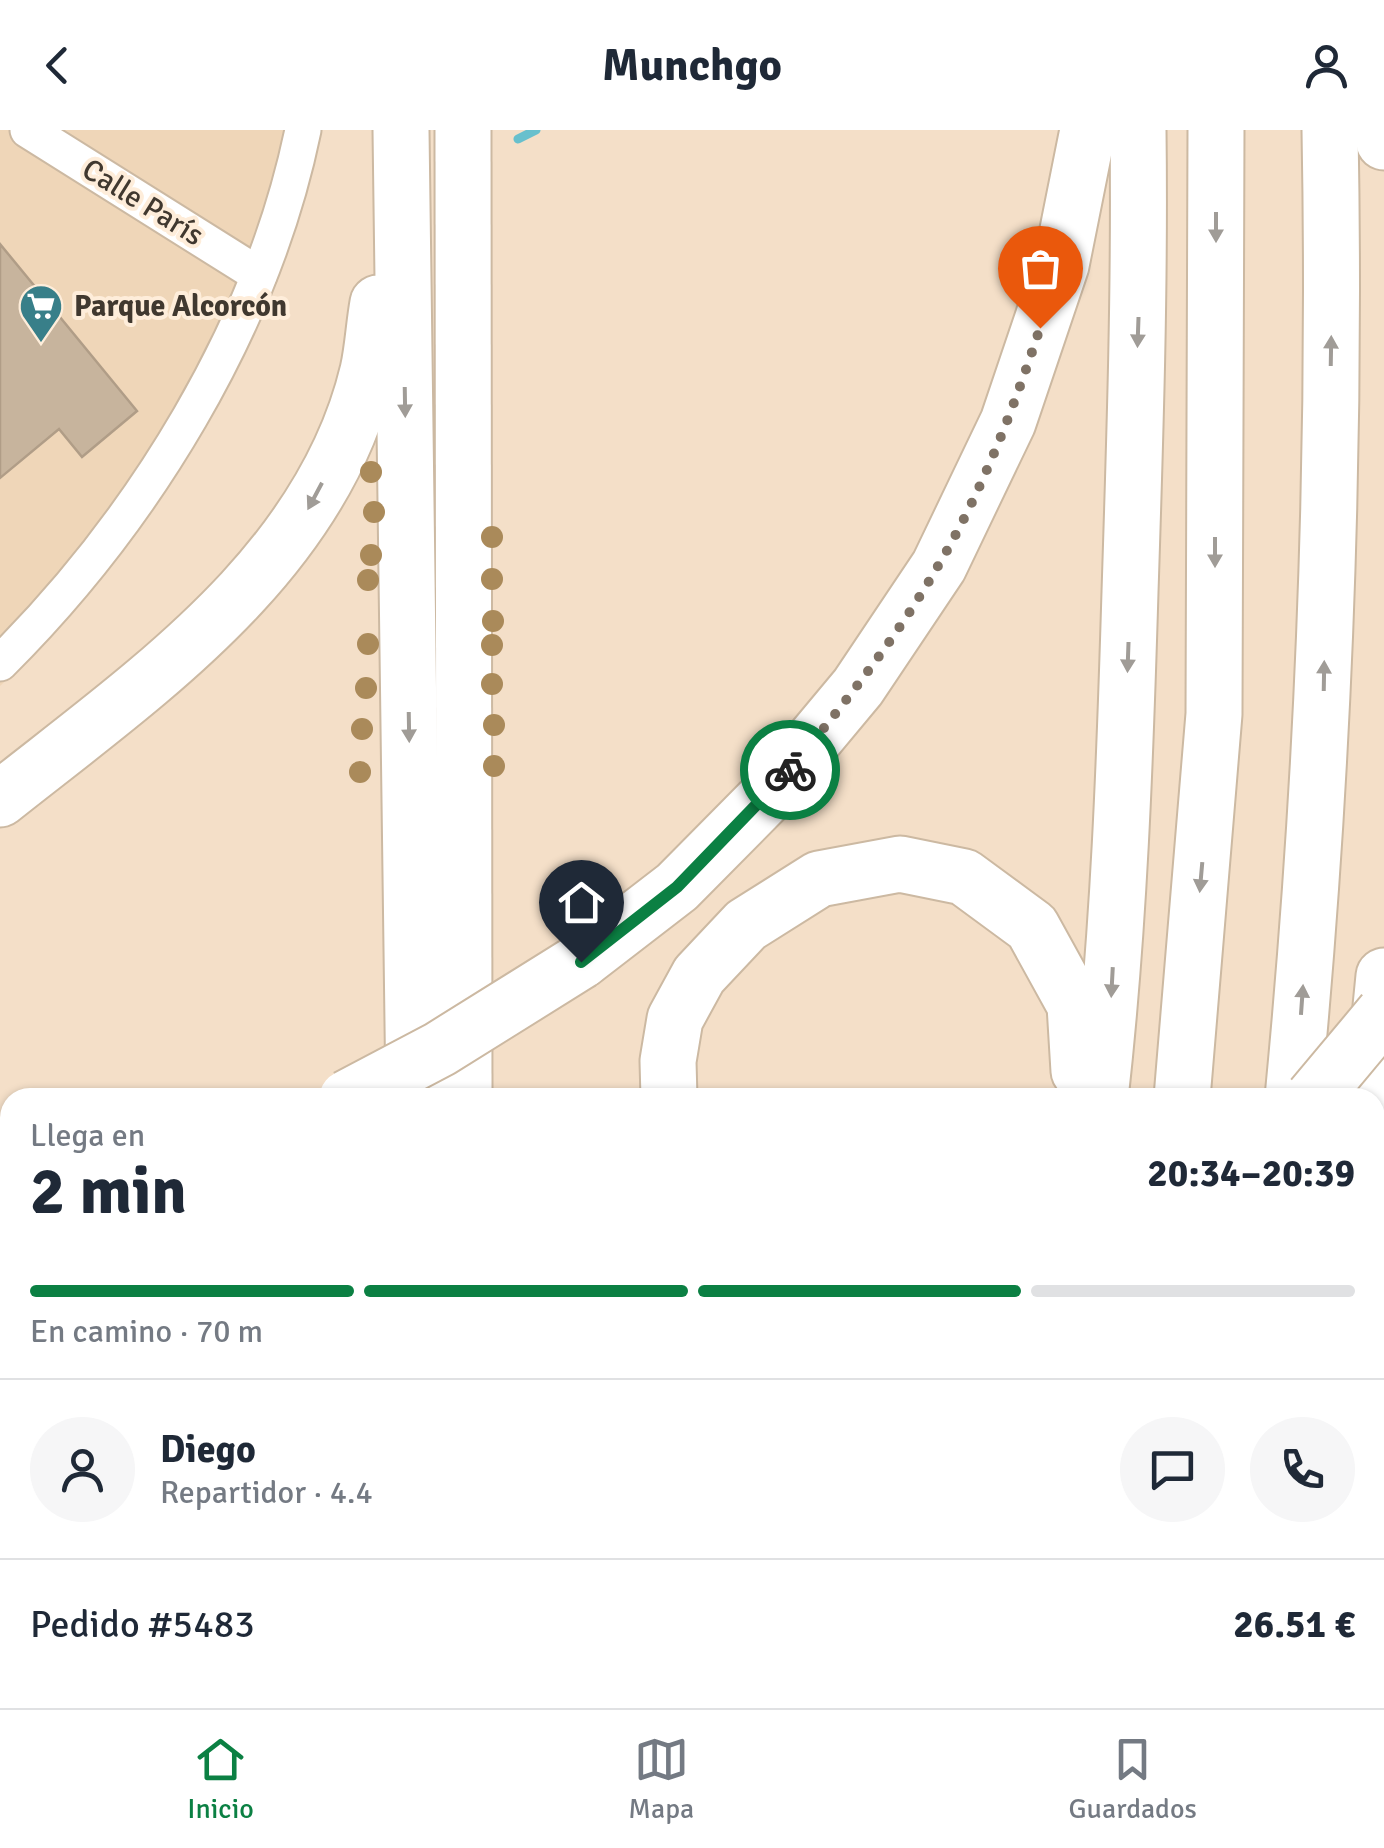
<!DOCTYPE html>
<html lang="es">
<meta charset="utf-8">
<style>
:root{--surface:#fff;--page:#f6f6f7;--text:#1f2937;--muted:#747a83;--line:#e0e1e3;--accent:#0b8043}
body{margin:0;font-family:Signika,sans-serif;background:var(--page);color:var(--text);height:100vh;display:flex;flex-direction:column;font-size:38px;white-space:nowrap}
*{box-sizing:border-box;margin:0}
p{font-size:32px;color:var(--muted)}
.icon{flex:none;width:55px;height:55px;fill:none;stroke:currentColor;stroke-width:2;stroke-linecap:round;stroke-linejoin:round}
.map{position:relative;flex:1;overflow:hidden}
.details{position:absolute;left:0px;top:958px;width:1385px;height:622px;display:flex;flex-direction:column;background:var(--surface);border-radius:30px 30px 0 0;box-shadow:0 2px 8px #0004}
.details>*{flex:none}
.pin{position:absolute;display:grid;place-items:center;width:85px;height:85px;color:#fff;margin:-102px -42px;border-radius:50% 50% 50% 0;rotate:-45deg;box-shadow:0 0 10px #0007}
.pin .icon{rotate:45deg}
.courier{position:absolute;display:grid;place-items:center;width:100px;height:100px;margin:-50px;border:8px solid #0b8043;border-radius:50%;background:#fff;color:#222;box-shadow:0 2px 12px #0007}
.head em{font-style:normal;font-weight:800}
.head div{display:flex;flex-direction:column-reverse}
.head{display:flex;align-items:center;justify-content:space-between;height:170px;padding:0 30px}
h1{font-size:65px;font-weight:800;line-height:75px}
.bar{display:grid;grid-template-columns:repeat(4,1fr);gap:15px 10px;align-content:center;height:120px;padding:0 30px}
.bar i{height:12px;border-radius:8px;background:var(--line)}
.bar .active{background:var(--accent)}
.bar p{grid-column:span 4}
.line{display:flex;align-items:center;gap:25px;padding:0 30px;border-top:2px solid var(--line)}
.line div{flex:1}
.round{display:grid;place-items:center;flex:none;width:105px;height:105px;border-radius:52px;background:var(--page)}
header{display:flex;justify-content:space-between;align-items:center;height:130px;padding:0 30px;background:var(--surface);font-size:45px;font-weight:800}
.tab-bar{display:flex;justify-content:space-around;align-items:center;height:140px;border-top:2px solid var(--line);background:var(--surface);font-size:28px;color:var(--muted)}
.tab-bar a{display:grid;justify-items:center;gap:5px}
.tab-bar .active{color:var(--accent)}
.map>svg:first-child{display:block}
.built{fill:#efd6b8}
.lines{fill:none;stroke-linecap:round;stroke-linejoin:round}
.stream{stroke:#68c0cd;stroke-width:9}
.building{fill:#c7b49d;stroke:#b09d87;stroke-width:2.5}
.minor-casing{stroke:#ccb9a2;stroke-width:39}
.motorway-casing{stroke:#ccb9a2;stroke-width:59}
.minor{stroke:#fff;stroke-width:35}
.motorway{stroke:#fff;stroke-width:55}
.motorway-bridge-casing{stroke:#ccb9a2;stroke-width:59;stroke-linecap:butt}
.motorway-bridge{stroke:#fff;stroke-width:55}
.tree{fill:#aa8a5a}
.oneway{fill:#a09c97}
.done{stroke:#7f7265;stroke-width:10;stroke-dasharray:0 18}
.route{stroke:#0b8043;stroke-width:12}
.labels{text-anchor:middle;stroke-width:8;stroke-linejoin:round;paint-order:stroke}
.street-label{font-size:30px;fill:#40382f;stroke:#feedda}
.poi-label{font-size:30px;font-weight:bold;fill:#40382f;stroke:#feedda;text-anchor:start}
</style>
<header><svg class="icon" aria-label="back" viewBox="0 0 24 24"><path d="M15 5l-7 7 7 7"/></svg>Munchgo<svg class="icon" aria-label="person" viewBox="0 0 24 24"><circle cx="12" cy="8" r="4"/><path d="M4 21q1-7 8-7t8 7"/></svg></header>
<div class="map">
<svg width="1384" height="1578" viewBox="0 0 1384 1578">
<rect width="100%" height="100%" fill="#f4dfc8"/>
<polygon class="built" points="0,0 319,0 308,61 258,193 151,380 36,523 0,556"/>
<g class="lines">
<polyline class="stream" points="518,9 536,0"/>
</g>
<polygon class="building" points="0,114 137,281 82,327 59,299 0,348"/>
<g class="lines">
<g class="minor-casing">
<g id="minor">
<polyline points="28,0 259,145"/>
<path d="M0 533C143 391 262 198 303 0"/>
</g>
</g>
<g class="motorway-casing">
<g id="motorway">
<polyline points="401,0 414,968"/>
<polyline points="463,0 464,968"/>
<polyline points="1383,0 1384,12"/>
<path d="M0 669C146 553 322 434 368 241 373 219 374 195 378 173"/>
<polyline points="581,831 677,757 768,665 858,557 939,436 1008,292 1061,135 1088,0"/>
<polyline points="669,968 668,931 675,889 699,845 746,795 819,749 900,734 964,747 1032,797 1075,875 1079,941"/>
<path d="M1100 968C1119 800 1125 630 1130 462 1135 307 1140 154 1138 0"/>
<polyline points="1182,968 1214,584 1216,0"/>
<path d="M1293 968C1324 646 1336 323 1330 0"/>
<polyline points="1372,968 1384,846"/>
<polyline points="0,1063 10,1062"/>
<polyline points="0,1111 10,1111"/>
<polyline points="1375,1178 1384,1134"/>
<polyline points="0,1209 10,1210"/>
<polyline points="0,1274 10,1275"/>
<polyline points="1375,1303 1384,1304"/>
<polyline points="1375,1364 1384,1364"/>
<polyline points="0,1368 10,1369"/>
<polyline points="1375,1462 1384,1463"/>
<polyline points="467,1570 467,1578"/>
<polyline points="376,1578 394,1570"/>
<polyline points="639,1578 645,1570"/>
<polyline points="996,1578 1000,1570"/>
<polyline points="1087,1578 1089,1570"/>
<polyline points="1204,1578 1206,1570"/>
<polyline points="1279,1578 1281,1570"/>
</g>
</g>
<use href="#minor" class="minor"/>
<use href="#motorway" class="motorway"/>
<g class="motorway-bridge-casing">
<g id="motorway-bridge">
<polyline points="347,968 440,919 581,831"/>
<polyline points="1313,968 1384,883"/>
</g>
</g>
<use href="#motorway-bridge" class="motorway-bridge"/>
</g>
<g class="tree">
<circle cx="371" cy="342" r="11"/>
<circle cx="374" cy="382" r="11"/>
<circle cx="492" cy="407" r="11"/>
<circle cx="371" cy="425" r="11"/>
<circle cx="492" cy="449" r="11"/>
<circle cx="368" cy="450" r="11"/>
<circle cx="493" cy="491" r="11"/>
<circle cx="368" cy="514" r="11"/>
<circle cx="492" cy="515" r="11"/>
<circle cx="492" cy="554" r="11"/>
<circle cx="366" cy="558" r="11"/>
<circle cx="494" cy="595" r="11"/>
<circle cx="362" cy="599" r="11"/>
<circle cx="494" cy="636" r="11"/>
<circle cx="360" cy="642" r="11"/>
</g>
<defs><path id="oneway-solid" d="M-6-.8H1V-3.2L6.5 0L1 3.2V.8H-6Z" transform="scale(2.5)"/></defs>
<g class="oneway">
<use href="#oneway-solid" transform="translate(1216 97) rotate(90)"/>
<use href="#oneway-solid" transform="translate(1138 202) rotate(92)"/>
<use href="#oneway-solid" transform="translate(1331 221) rotate(-89)"/>
<use href="#oneway-solid" transform="translate(405 272) rotate(89)"/>
<use href="#oneway-solid" transform="translate(315 366) rotate(118)"/>
<use href="#oneway-solid" transform="translate(1215 422) rotate(90)"/>
<use href="#oneway-solid" transform="translate(1128 527) rotate(92)"/>
<use href="#oneway-solid" transform="translate(1324 546) rotate(-89)"/>
<use href="#oneway-solid" transform="translate(409 597) rotate(89)"/>
<use href="#oneway-solid" transform="translate(1201 747) rotate(95)"/>
<use href="#oneway-solid" transform="translate(1112 852) rotate(93)"/>
<use href="#oneway-solid" transform="translate(1302 870) rotate(-86)"/>
</g>
<g class="lines">
<path class="done" d="M790 640C843 575 896 509 938 436 982 362 1013 280 1040 198"/>
<polyline class="route" points="581,832 677,757 790,640"/>
</g>
<defs>
<g id="supermarket-pin" transform="scale(2.25)"><path d="M0 17L-7.5 6A9.5 9.5 0 1 1 7.5 6Z" fill="#387f89" stroke="#feedda"/><path d="M-6-5.5h2.5l.6 2H6L4.5 2H-2.5L-4.4-4H-6ZM-1.5 3.2a1.3 1.3 0 1 0 .1 0ZM3 3.2a1.3 1.3 0 1 0 .1 0Z" fill="#fff"/></g>
</defs>
<g fill-rule="evenodd">
<use href="#supermarket-pin" x="41" y="176"/>
</g>
<g class="labels">
<g class="street-label">
<text transform="translate(143 72) rotate(32)" y="10">Calle París</text>
</g>
<g class="poi-label">
<text x="74" y="186">Parque Alcorcón</text>
</g>
</g>
</svg>
<div class="pin" style="left:1040px;top:198px;background:#ea580c"><svg class="icon" aria-label="bag" viewBox="0 0 24 24"><path d="M5 8h14l-1 12H6zM9 8a3 3 0 0 1 6 0"/></svg></div>
<div class="pin" style="left:581px;top:832px;background:#1f2937"><svg class="icon" aria-label="home" viewBox="0 0 24 24"><path d="M3 11l9-7 9 7M6 9v11h12V9"/></svg></div>
<div class="courier" style="left:790px;top:640px"><svg class="icon" aria-label="bike" viewBox="0 0 24 24"><circle cx="6" cy="16" r="4"/><circle cx="18" cy="16" r="4"/><path d="M6 16l4-8h5l3 8M10 8l3 8H6M13 5h3"/></svg></div>
<section class="details">
<div class="head"><div><h1>2 min</h1><p>Llega en</p></div><em>20:34–20:39</em></div>
<div class="bar"><i class="active"></i><i class="active"></i><i class="active"></i><i></i><p>En camino · 70 m</p></div>
<div class="line" style="height:180px"><a class="round"><svg class="icon" aria-label="person" viewBox="0 0 24 24"><circle cx="12" cy="8" r="4"/><path d="M4 21q1-7 8-7t8 7"/></svg></a><div><b>Diego</b><p>Repartidor · 4.4</p></div><a class="round"><svg class="icon" aria-label="chat" viewBox="0 0 24 24"><path d="M4 5h16v11H9l-5 4z"/></svg></a><a class="round"><svg class="icon" aria-label="phone" viewBox="0 0 24 24"><path d="M5 4h4l2 5-3 2q2 4 5 5l2-3 5 2v4C11 20 4 13 5 4z"/></svg></a></div>
<div class="line" style="height:130px"><div>Pedido #5483</div><b>26.51 €</b></div>
</section>
</div>
<nav class="tab-bar">
<a class="active"><svg class="icon" aria-label="home" viewBox="0 0 24 24"><path d="M3 11l9-7 9 7M6 9v11h12V9"/></svg>Inicio</a>
<a><svg class="icon" aria-label="map" viewBox="0 0 24 24"><path d="M3 6l6-2 6 2 6-2v14l-6 2-6-2-6 2zM9 4v14M15 6v14"/></svg>Mapa</a>
<a><svg class="icon" aria-label="saved" viewBox="0 0 24 24"><path d="M7 4h10v16l-5-4-5 4z"/></svg>Guardados</a>
</nav>
